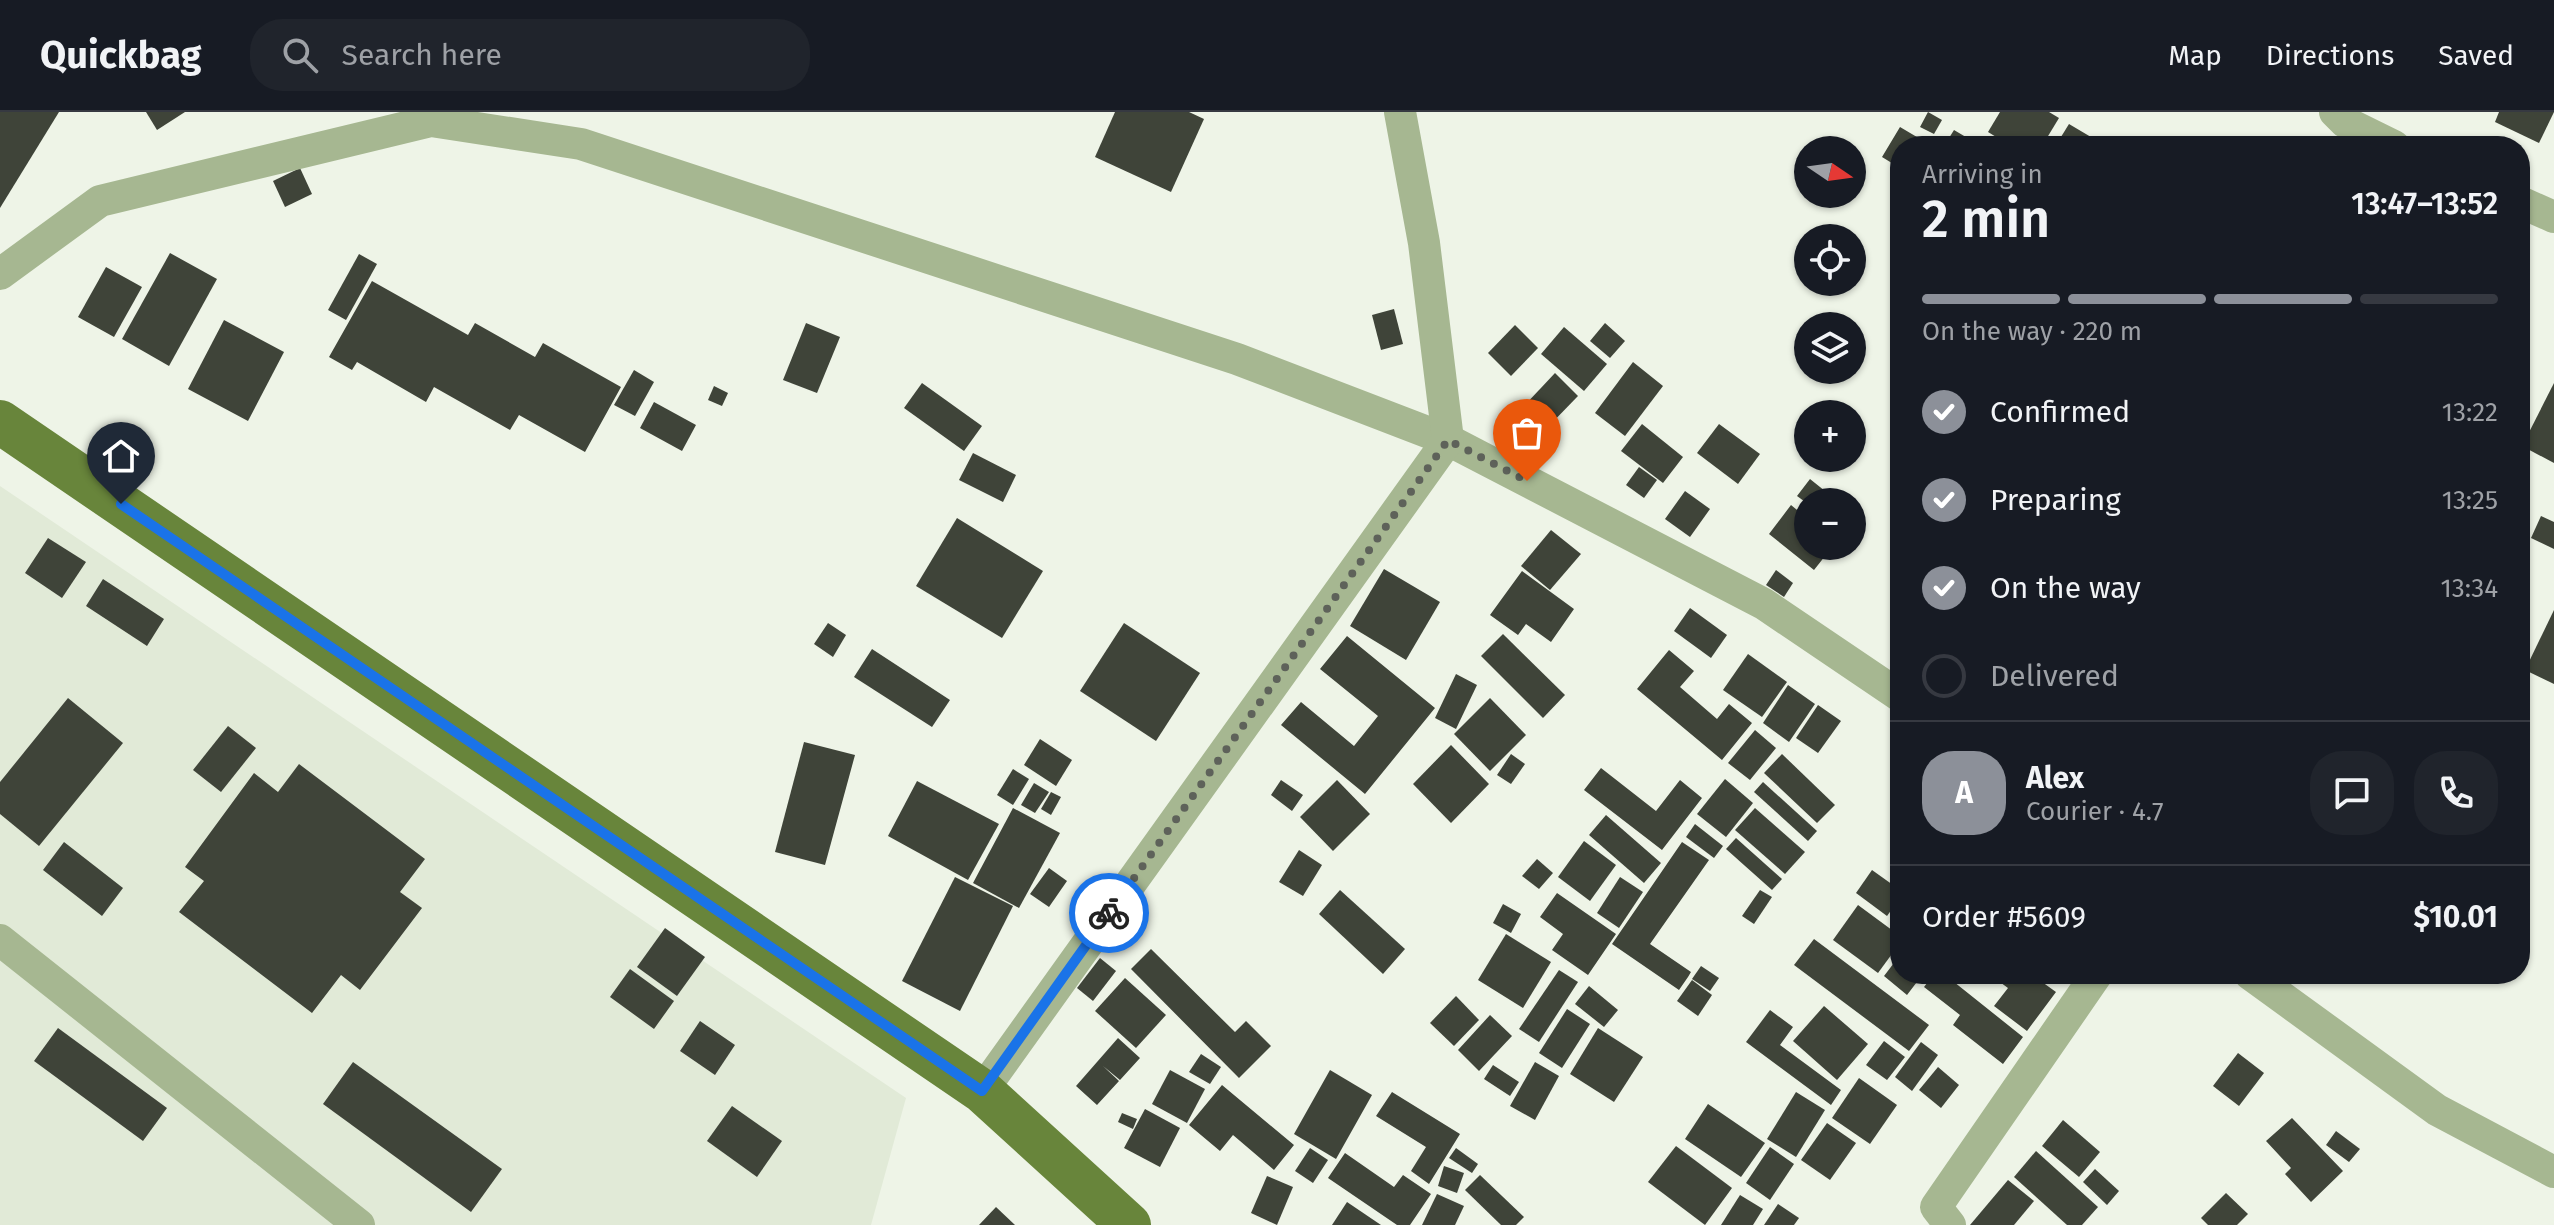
<!DOCTYPE html>
<meta charset="utf-8">
<style>
:root{--surface:#171b24;--page:#20242c;--text:#f1f3f6;--muted:#9ea1a6;--line:#363941;--accent:#8c9099}
body{margin:0;font-family:"Fira Sans",sans-serif;background:var(--page);color:var(--text);height:100vh;display:flex;flex-direction:column;font-size:30px;white-space:nowrap}
*{box-sizing:border-box;margin:0}
p{font-size:26px;color:var(--muted)}
.icon{flex:none;width:44px;height:44px;fill:none;stroke:currentColor;stroke-width:2;stroke-linecap:round;stroke-linejoin:round}
.map{position:relative;flex:1;overflow:hidden}
.sheet{position:absolute;left:1890px;top:24px;width:640px;height:848px;display:flex;flex-direction:column;background:var(--surface);border-radius:32px;box-shadow:0 2px 6px #0004}
.sheet>*{flex:none}
.needle{width:52px;rotate:103deg}
.controls{position:absolute;left:1794px;top:24px;display:grid;gap:16px}
.controls a{display:grid;place-items:center;width:72px;height:72px;border-radius:50%;background:var(--surface);box-shadow:0 2px 6px #0004;font-size:40px}
.pin{position:absolute;display:grid;place-items:center;width:68px;height:68px;color:#fff;margin:-82px -34px;border-radius:50% 50% 50% 0;rotate:-45deg;box-shadow:0 0 8px #0007}
.pin .icon{rotate:45deg}
.courier{position:absolute;display:grid;place-items:center;width:80px;height:80px;margin:-40px;border:6px solid #1a73e8;border-radius:50%;background:#fff;color:#222;box-shadow:0 2px 10px #0007}
.overview em{font-style:normal;font-weight:600}
.overview div{display:flex;flex-direction:column-reverse}
.overview{display:flex;align-items:center;justify-content:space-between;height:136px;padding:0 32px}
h1{font-size:52px;font-weight:600;line-height:60px}
.bar{display:grid;grid-template-columns:repeat(4,1fr);gap:12px 8px;align-content:center;height:96px;padding:0 32px}
.bar i{height:10px;border-radius:6px;background:var(--line)}
.bar .current{background:var(--accent)}
.bar p{grid-column:span 4}
.line{display:flex;align-items:center;gap:20px;padding:0 32px;border-top:2px solid var(--line)}
.line div{flex:1}
.round{display:grid;place-items:center;flex:none;width:84px;height:84px;border-radius:32px;background:var(--page)}
ol{padding:0 32px;list-style:none}
li{display:flex;align-items:center;gap:24px;height:88px}
li p{margin-inline-start:auto}
li .icon{padding:8px;border-radius:50%;background:var(--accent);color:#fff;stroke-width:4}
li:last-child{color:var(--muted)}
li i{width:44px;height:44px;border:4px solid var(--line);border-radius:50%}
header{display:flex;align-items:center;gap:48px;box-sizing:border-box;height:112px;padding:0 40px;background:var(--surface);border-bottom:2px solid var(--line)}
header strong{font-size:38px}
nav{display:flex;gap:44px;margin-inline-start:auto;font-size:28px}
.search{width:560px;height:72px;background:var(--page);display:flex;align-items:center;gap:20px;box-sizing:border-box;padding:0 28px;border-radius:32px;color:var(--muted);font-size:30px}
.map>svg:first-child{display:block}
.built{fill:#e1ead7}
.building{fill:#3f4439}
.lines{fill:none;stroke-linecap:round;stroke-linejoin:round}
.minor{stroke:#a6b791;stroke-width:32}
.primary{stroke:#68853b;stroke-width:44}
.done{stroke:#5e625a;stroke-width:8;stroke-dasharray:0 14.4}
.route{stroke:#1a73e8;stroke-width:10}
</style>
<header>
<strong>Quickbag</strong>
<div class="search"><svg class="icon" aria-label="search" viewBox="0 0 24 24"><circle cx="10" cy="10" r="6"/><path d="M15 15l6 6"/></svg>Search here</div>
<nav><a>Map</a><a>Directions</a><a>Saved</a></nav>
</header>
<div class="map">
<svg width="2554" height="1113" viewBox="0 0 2554 1113">
<rect width="100%" height="100%" fill="#eef4e7"/>
<polygon class="built" points="0,374 906,986 871,1113 0,1113"/>
<g class="building">
<polygon points="0,0 59,0 0,96"/>
<polygon points="146,0 185,0 157,18"/>
<polygon points="1115,0 1189,0 1204,7 1171,80 1095,45"/>
<polygon points="1928,0 1942,8 1934,22 1920,15"/>
<polygon points="2000,0 2049,0 2059,6 2042,34 2011,34 1988,20"/>
<polygon points="2499,0 2554,0 2539,31 2495,10"/>
<polygon points="2069,12 2096,28 2092,34 2056,33"/>
<polygon points="1900,15 1927,31 1925,34 1900,34 1900,56 1882,45"/>
<polygon points="1954,18 1981,34 1944,34"/>
<polygon points="300,56 312,82 285,95 273,69"/>
<polygon points="170,141 217,167 169,254 122,227"/>
<polygon points="359,142 377,152 346,208 328,198"/>
<polygon points="106,155 142,175 114,225 78,205"/>
<polygon points="372,169 468,223 475,211 535,245 543,231 621,275 585,340 519,303 510,318 434,275 426,290 357,250 352,258 329,245"/>
<polygon points="1394,197 1403,232 1381,238 1372,203"/>
<polygon points="224,208 284,240 248,309 188,277"/>
<polygon points="806,211 840,225 817,281 783,268"/>
<polygon points="1605,211 1625,229 1610,246 1590,229"/>
<polygon points="1515,213 1538,236 1511,264 1488,241"/>
<polygon points="1564,215 1607,252 1584,279 1541,242"/>
<polygon points="1633,250 1663,274 1625,324 1595,301"/>
<polygon points="634,258 654,270 635,304 614,293"/>
<polygon points="1555,261 1578,284 1545,318 1522,296"/>
<polygon points="922,271 982,314 964,339 904,296"/>
<polygon points="2554,271 2554,351 2522,334"/>
<polygon points="714,274 728,281 722,294 708,288"/>
<polygon points="654,290 696,313 682,339 640,316"/>
<polygon points="1642,312 1683,345 1663,371 1621,339"/>
<polygon points="1719,312 1760,342 1738,372 1697,341"/>
<polygon points="973,341 1016,363 1003,390 959,368"/>
<polygon points="1639,355 1657,368 1644,386 1626,373"/>
<polygon points="1810,367 1825,379 1817,390 1808,390 1808,392 1797,384"/>
<polygon points="1685,379 1710,397 1690,425 1665,407"/>
<polygon points="1791,393 1808,407 1808,434 1833,434 1814,458 1769,422"/>
<polygon points="2541,404 2554,410 2554,437 2531,426"/>
<polygon points="957,406 1043,459 1002,526 916,474"/>
<polygon points="1551,418 1581,442 1550,478 1521,454"/>
<polygon points="48,426 86,450 62,486 25,461"/>
<polygon points="1384,457 1440,490 1406,548 1350,514"/>
<polygon points="1776,458 1793,471 1784,485 1766,473"/>
<polygon points="1522,459 1574,497 1551,530 1526,512 1518,523 1490,503"/>
<polygon points="103,467 164,507 147,534 86,494"/>
<polygon points="1690,496 1727,523 1711,546 1674,519"/>
<polygon points="2554,498 2554,572 2525,558"/>
<polygon points="828,511 846,523 833,545 814,532"/>
<polygon points="1124,511 1200,561 1156,629 1080,579"/>
<polygon points="1503,522 1565,583 1543,606 1481,544"/>
<polygon points="1347,524 1435,596 1365,682 1281,613 1301,590 1354,634 1378,604 1320,557"/>
<polygon points="872,537 950,588 932,615 854,565"/>
<polygon points="1669,538 1694,559 1680,575 1717,607 1729,592 1752,611 1722,648 1637,577"/>
<polygon points="1748,542 1787,570 1762,605 1723,578"/>
<polygon points="1456,562 1477,573 1456,617 1435,606"/>
<polygon points="1788,573 1815,592 1789,630 1763,611"/>
<polygon points="68,586 123,631 39,734 0,702 0,670"/>
<polygon points="1490,586 1526,623 1490,659 1454,622"/>
<polygon points="1818,593 1841,609 1818,641 1796,626"/>
<polygon points="228,614 256,636 221,680 193,658"/>
<polygon points="1755,618 1776,636 1750,668 1728,651"/>
<polygon points="1040,627 1072,648 1056,674 1024,653"/>
<polygon points="804,630 855,643 825,753 775,740"/>
<polygon points="1451,633 1489,672 1451,711 1413,672"/>
<polygon points="1511,642 1525,652 1511,672 1497,663"/>
<polygon points="1782,642 1835,693 1817,711 1764,661"/>
<polygon points="299,652 425,747 400,780 422,796 360,878 341,863 312,901 179,800 204,769 185,755 254,661 278,680"/>
<polygon points="1601,656 1656,699 1680,668 1702,686 1662,738 1584,678"/>
<polygon points="1013,657 1029,667 1013,693 997,683"/>
<polygon points="1725,667 1753,691 1726,725 1697,702"/>
<polygon points="1281,668 1303,683 1292,699 1271,683"/>
<polygon points="1337,668 1370,702 1333,739 1300,705"/>
<polygon points="917,669 999,712 968,768 888,724"/>
<polygon points="1763,670 1817,719 1808,729 1754,680"/>
<polygon points="1034,671 1049,680 1035,701 1021,693"/>
<polygon points="1051,680 1061,685 1051,703 1041,697"/>
<polygon points="1013,696 1060,721 1019,796 973,771"/>
<polygon points="1755,696 1805,740 1785,762 1735,718"/>
<polygon points="1606,703 1661,751 1644,771 1589,723"/>
<polygon points="1695,712 1723,734 1714,746 1686,725"/>
<polygon points="1736,726 1782,767 1772,778 1726,737"/>
<polygon points="1584,729 1616,753 1590,789 1558,765"/>
<polygon points="64,730 123,776 102,804 43,758"/>
<polygon points="1682,730 1709,748 1650,832 1691,860 1688,865 1686,864 1688,865 1679,878 1612,832"/>
<polygon points="1299,738 1322,753 1303,784 1279,770"/>
<polygon points="1537,747 1553,761 1539,777 1522,764"/>
<polygon points="1049,756 1067,769 1049,795 1030,782"/>
<polygon points="1872,758 1900,778 1900,786 1887,804 1856,781"/>
<polygon points="955,765 1013,794 960,899 902,869"/>
<polygon points="1620,765 1643,780 1619,816 1597,801"/>
<polygon points="1340,778 1405,837 1383,862 1319,802"/>
<polygon points="1760,778 1772,785 1754,812 1742,804"/>
<polygon points="1557,781 1616,822 1588,863 1552,838 1563,822 1540,805"/>
<polygon points="1503,792 1521,802 1511,821 1493,811"/>
<polygon points="1858,793 1900,824 1900,831 1878,861 1833,828"/>
<polygon points="665,816 705,845 677,884 637,855"/>
<polygon points="1506,822 1551,850 1523,896 1478,868"/>
<polygon points="1814,827 1929,913 1909,939 1794,853"/>
<polygon points="1151,837 1235,920 1246,909 1271,934 1239,966 1131,857"/>
<polygon points="1900,843 1900,862 1923,862 1907,883 1884,864"/>
<polygon points="1100,846 1116,859 1093,889 1077,876"/>
<polygon points="1701,854 1719,866 1710,879 1692,867"/>
<polygon points="630,857 674,889 654,917 610,885"/>
<polygon points="1559,858 1578,870 1539,930 1519,917"/>
<polygon points="1934,862 1944,862 2023,925 2003,952 1953,913 1960,903 1924,875"/>
<polygon points="1989,862 2031,862 2056,880 2027,919 1994,894 2008,876"/>
<polygon points="1125,866 1166,903 1136,936 1095,899"/>
<polygon points="1692,868 1712,883 1698,904 1677,889"/>
<polygon points="1589,874 1618,898 1604,915 1575,892"/>
<polygon points="1456,884 1479,908 1454,934 1430,911"/>
<polygon points="1824,894 1868,932 1837,968 1793,929"/>
<polygon points="1567,897 1590,912 1562,956 1539,941"/>
<polygon points="1770,898 1793,915 1780,933 1841,978 1831,993 1746,930"/>
<polygon points="1490,903 1512,924 1479,959 1458,938"/>
<polygon points="700,909 735,933 715,963 680,939"/>
<polygon points="58,916 167,996 143,1029 34,949"/>
<polygon points="1598,916 1643,945 1614,990 1570,962"/>
<polygon points="1118,926 1140,946 1120,968 1103,954 1119,969 1097,993 1076,974"/>
<polygon points="1884,929 1905,945 1887,968 1866,953"/>
<polygon points="1921,930 1938,943 1912,979 1895,965"/>
<polygon points="2238,941 2264,961 2239,994 2213,974"/>
<polygon points="1201,942 1221,955 1210,972 1189,960"/>
<polygon points="353,950 502,1057 471,1100 323,992"/>
<polygon points="1535,950 1559,964 1535,1008 1510,994"/>
<polygon points="1493,953 1519,970 1510,984 1484,967"/>
<polygon points="1938,955 1959,973 1941,996 1919,978"/>
<polygon points="1170,958 1205,977 1187,1011 1152,992"/>
<polygon points="1330,958 1372,983 1336,1047 1294,1022"/>
<polygon points="1859,966 1897,993 1870,1032 1832,1006"/>
<polygon points="1222,973 1294,1033 1274,1058 1233,1023 1220,1039 1189,1013"/>
<polygon points="1392,980 1460,1022 1429,1072 1411,1059 1426,1035 1376,1004"/>
<polygon points="1796,980 1825,998 1796,1045 1767,1027"/>
<polygon points="1708,992 1765,1031 1741,1065 1685,1027"/>
<polygon points="732,994 782,1029 757,1065 707,1029"/>
<polygon points="1145,997 1180,1016 1160,1055 1124,1036"/>
<polygon points="1122,1001 1137,1007 1133,1017 1118,1010"/>
<polygon points="2292,1006 2343,1059 2311,1090 2285,1062 2291,1056 2266,1029"/>
<polygon points="2063,1008 2100,1040 2079,1065 2042,1034"/>
<polygon points="1827,1011 1856,1031 1830,1068 1801,1048"/>
<polygon points="2336,1019 2360,1037 2349,1050 2326,1033"/>
<polygon points="1676,1034 1732,1076 1705,1113 1648,1070"/>
<polygon points="1770,1035 1794,1052 1770,1088 1746,1071"/>
<polygon points="1310,1036 1328,1048 1313,1071 1295,1059"/>
<polygon points="1456,1036 1478,1052 1472,1061 1449,1046"/>
<polygon points="2036,1039 2098,1095 2082,1113 2067,1113 2014,1065"/>
<polygon points="1345,1041 1394,1075 1403,1063 1431,1082 1410,1113 1397,1113 1328,1066"/>
<polygon points="1444,1054 1464,1061 1457,1081 1438,1074"/>
<polygon points="2095,1057 2119,1079 2107,1093 2083,1070"/>
<polygon points="1480,1063 1524,1105 1516,1113 1501,1113 1465,1078"/>
<polygon points="1267,1064 1293,1075 1277,1113 1251,1101"/>
<polygon points="2008,1068 2034,1089 2014,1113 1970,1113"/>
<polygon points="2226,1081 2248,1102 2237,1113 2208,1113 2201,1106"/>
<polygon points="1437,1082 1464,1094 1455,1113 1422,1113"/>
<polygon points="1740,1083 1763,1097 1753,1113 1721,1113"/>
<polygon points="1347,1090 1381,1113 1332,1113"/>
<polygon points="1778,1092 1799,1106 1794,1113 1764,1113"/>
<polygon points="996,1095 1015,1113 979,1113"/>
</g>
<g class="lines">
<g class="minor">
<polyline points="2335,0 2345,10 2394,34"/>
<polyline points="2520,90 2554,105"/>
<polyline points="0,162 100,89 431,9 581,32 1237,247 1448,328 1764,492 1900,584"/>
<polyline points="0,828 359,1113"/>
<polyline points="2250,862 2437,998 2554,1060"/>
<polyline points="982,979 1448,328 1424,131 1400,0"/>
<polyline points="1950,1113 1936,1095 2097,862"/>
</g>
<polyline class="primary" points="0,310 982,979 1129,1113"/>
</g>
<g class="lines">
<polyline class="done" points="1109,801 1448,328 1527,369"/>
<polyline class="route" points="121,392 982,979 1109,801"/>
</g>
</svg>
<div class="controls">
<a><svg class="needle" viewBox="-14 -14 28 28"><path d="M0-13l5 13h-10z" fill="#e53935"/><path d="M0 13l5-13h-10z" fill="#9ea1a6"/></svg></a>
<a><svg class="icon" aria-label="locate" viewBox="0 0 24 24"><circle cx="12" cy="12" r="6"/><path d="M12 2v4M12 18v4M2 12h4M18 12h4"/></svg></a>
<a><svg class="icon" aria-label="layers" viewBox="0 0 24 24"><path d="M12 4l9 5-9 5-9-5zM3 14l9 5 9-5"/></svg></a>
<a>+</a>
<a>−</a>
</div>
<div class="pin" style="left:1527px;top:369px;background:#ea580c"><svg class="icon" aria-label="bag" viewBox="0 0 24 24"><path d="M5 8h14l-1 12H6zM9 8a3 3 0 0 1 6 0"/></svg></div>
<div class="pin" style="left:121px;top:392px;background:#1f2937"><svg class="icon" aria-label="home" viewBox="0 0 24 24"><path d="M3 11l9-7 9 7M6 9v11h12V9"/></svg></div>
<div class="courier" style="left:1109px;top:801px"><svg class="icon" aria-label="bike" viewBox="0 0 24 24"><circle cx="6" cy="16" r="4"/><circle cx="18" cy="16" r="4"/><path d="M6 16l4-8h5l3 8M10 8l3 8H6M13 5h3"/></svg></div>
<section class="sheet">
<div class="overview"><div><h1>2 min</h1><p>Arriving in</p></div><em>13:47–13:52</em></div>
<div class="bar"><i class="current"></i><i class="current"></i><i class="current"></i><i></i><p>On the way · 220 m</p></div>
<ol>
<li><svg class="icon" aria-label="check" viewBox="0 0 24 24"><path d="M5 12l5 5 9-10"/></svg>Confirmed<p>13:22</p></li>
<li><svg class="icon" aria-label="check" viewBox="0 0 24 24"><path d="M5 12l5 5 9-10"/></svg>Preparing<p>13:25</p></li>
<li><svg class="icon" aria-label="check" viewBox="0 0 24 24"><path d="M5 12l5 5 9-10"/></svg>On the way<p>13:34</p></li>
<li><i></i>Delivered</li>
</ol>
<div class="line" style="height:144px"><b class="round" style="background:var(--accent);color:#fff">A</b><div><b>Alex</b><p>Courier · 4.7</p></div><a class="round"><svg class="icon" aria-label="chat" viewBox="0 0 24 24"><path d="M4 5h16v11H9l-5 4z"/></svg></a><a class="round"><svg class="icon" aria-label="phone" viewBox="0 0 24 24"><path d="M5 4h4l2 5-3 2q2 4 5 5l2-3 5 2v4C11 20 4 13 5 4z"/></svg></a></div>
<div class="line" style="height:104px"><div>Order #5609</div><b>$10.01</b></div>
</section>
</div>
